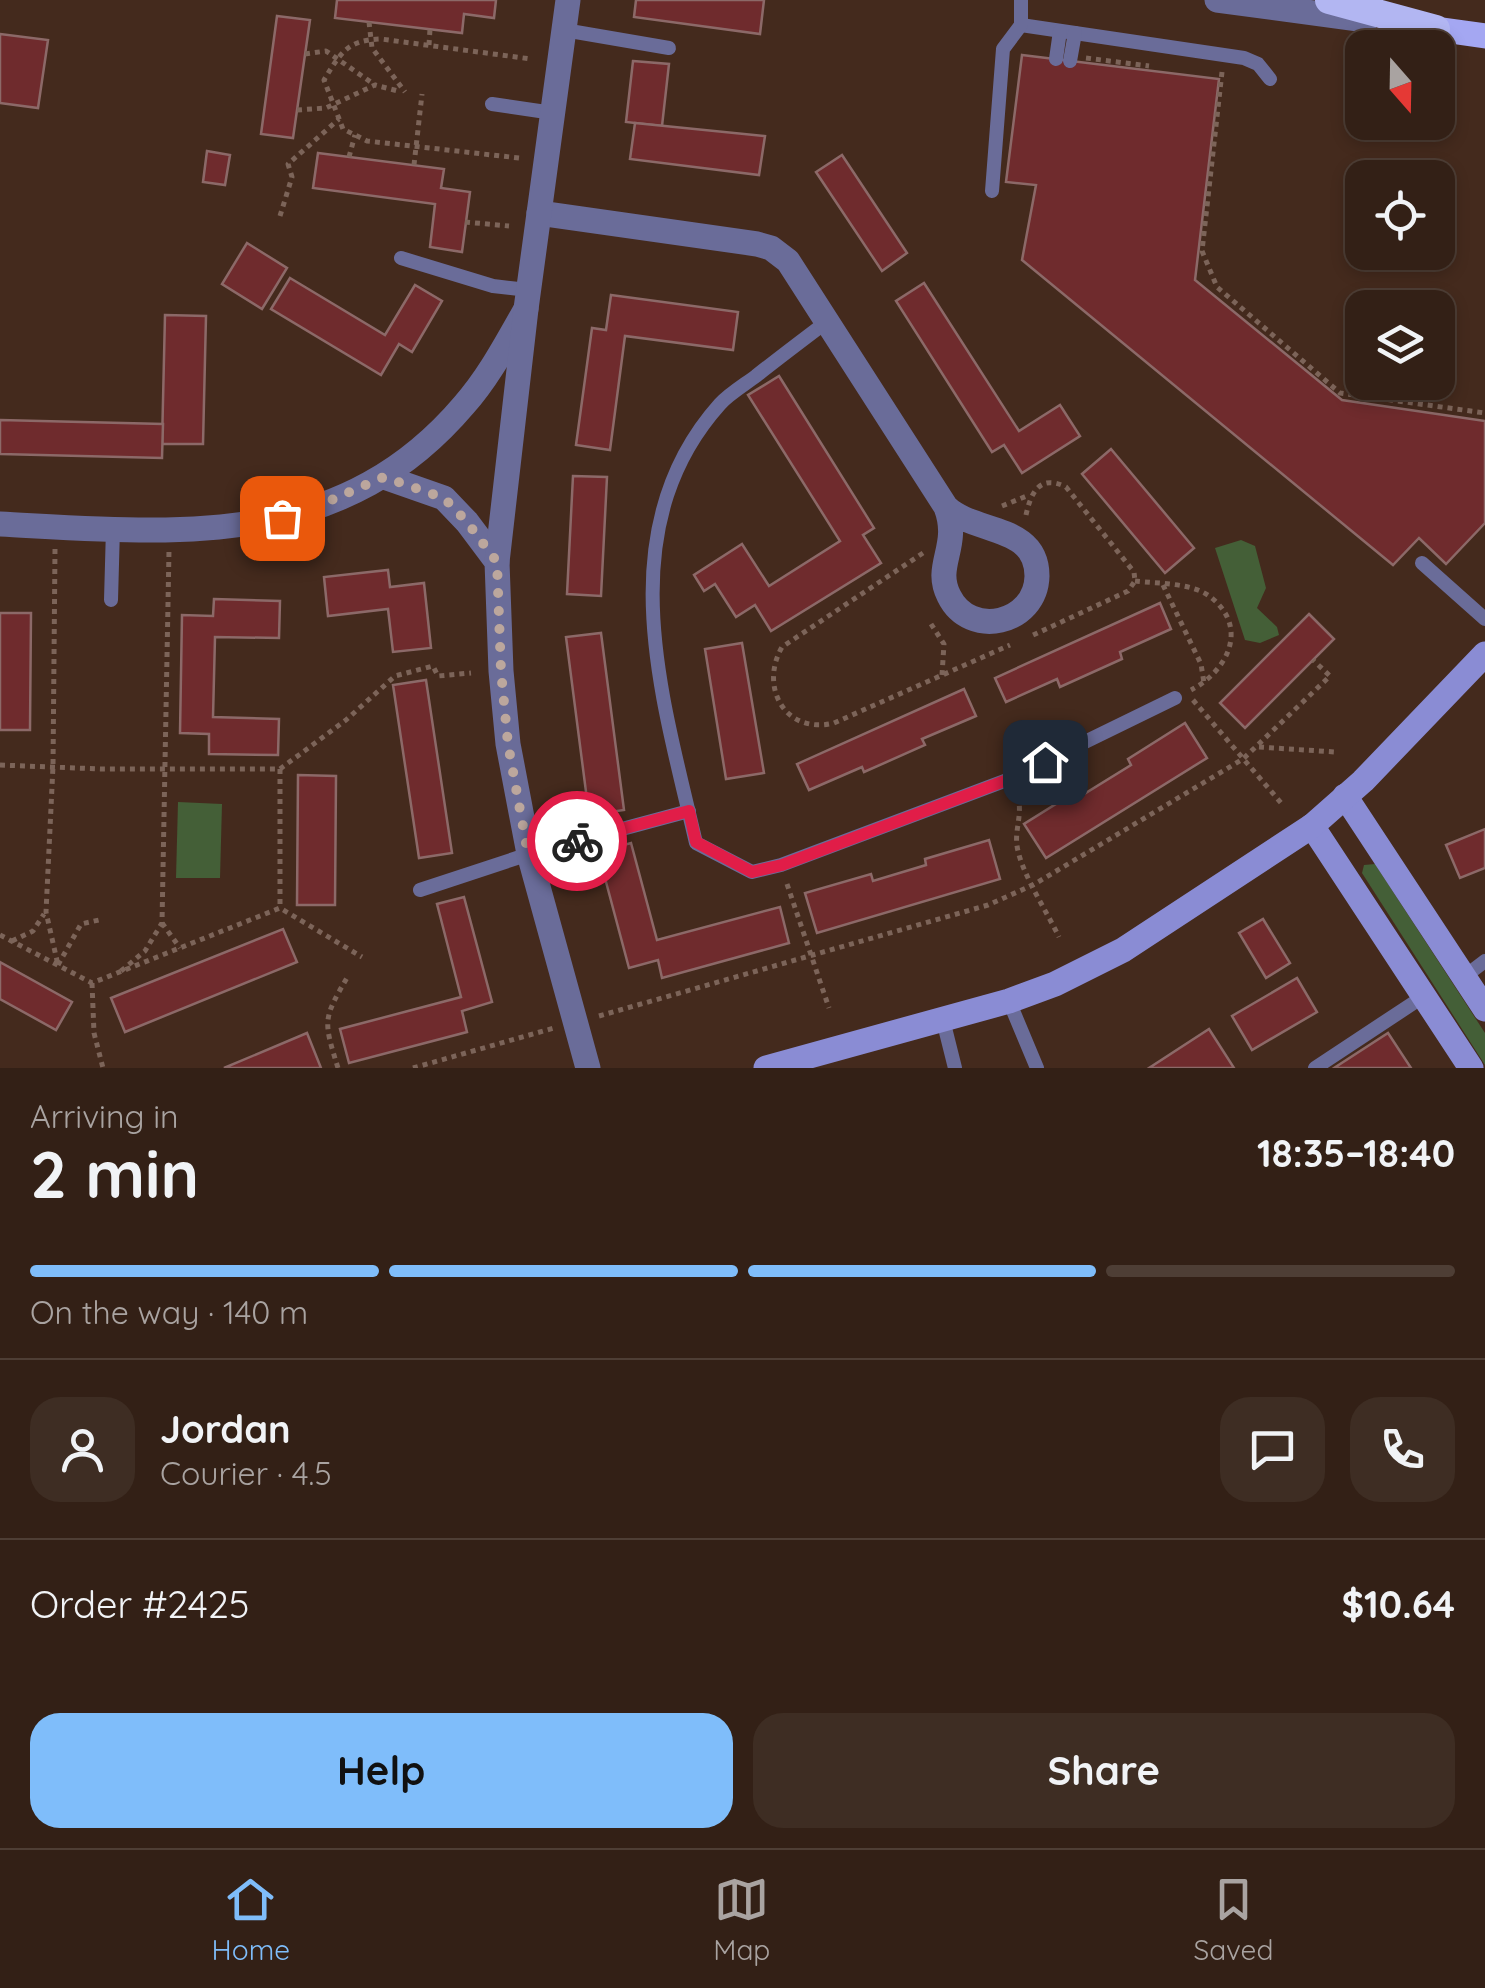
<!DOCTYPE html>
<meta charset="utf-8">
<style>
:root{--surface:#332016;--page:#3e2d23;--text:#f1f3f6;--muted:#a9a3a1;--line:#4e3e35;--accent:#7fbdfa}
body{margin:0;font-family:Quicksand,sans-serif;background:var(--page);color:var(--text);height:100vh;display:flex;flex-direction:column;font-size:38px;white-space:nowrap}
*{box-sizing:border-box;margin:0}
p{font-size:32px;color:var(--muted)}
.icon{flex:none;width:55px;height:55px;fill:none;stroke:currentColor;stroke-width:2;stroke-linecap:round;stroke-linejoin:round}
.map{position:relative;height:1068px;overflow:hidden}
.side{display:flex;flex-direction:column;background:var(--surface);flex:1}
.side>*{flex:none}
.needle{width:65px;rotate:160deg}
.tools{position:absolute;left:1345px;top:30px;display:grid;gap:20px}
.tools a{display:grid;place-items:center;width:110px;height:110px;border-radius:20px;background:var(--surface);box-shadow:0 5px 15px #0003,0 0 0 2px var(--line);font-size:50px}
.pin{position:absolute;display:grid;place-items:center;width:85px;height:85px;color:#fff;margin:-42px;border-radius:20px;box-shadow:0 5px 15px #0006}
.courier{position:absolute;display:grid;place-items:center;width:100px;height:100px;margin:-50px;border:8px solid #e11d48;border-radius:50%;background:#fff;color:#222;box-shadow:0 2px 12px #0007}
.headline em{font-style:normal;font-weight:700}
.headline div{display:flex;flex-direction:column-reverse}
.headline{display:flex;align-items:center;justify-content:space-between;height:170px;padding:0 30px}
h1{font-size:65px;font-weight:700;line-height:75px}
.bar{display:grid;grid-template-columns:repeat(4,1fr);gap:15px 10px;align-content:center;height:120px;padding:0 30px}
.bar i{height:12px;border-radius:8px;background:var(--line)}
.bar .active{background:var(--accent)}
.bar p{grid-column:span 4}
.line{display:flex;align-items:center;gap:25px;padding:0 30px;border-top:2px solid var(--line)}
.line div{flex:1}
.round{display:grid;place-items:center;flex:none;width:105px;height:105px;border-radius:30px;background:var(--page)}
.button{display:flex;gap:20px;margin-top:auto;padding:20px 30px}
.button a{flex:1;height:115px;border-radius:30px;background:var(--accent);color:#111;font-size:40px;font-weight:700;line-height:115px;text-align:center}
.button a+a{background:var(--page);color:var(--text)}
.menu{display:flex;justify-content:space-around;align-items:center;height:140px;border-top:2px solid var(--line);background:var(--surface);font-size:28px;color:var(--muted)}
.menu a{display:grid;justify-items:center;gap:5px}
.menu .active{color:var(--accent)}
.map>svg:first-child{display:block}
.green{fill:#445f37}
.building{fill:#6f2b2d;stroke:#8c6968;stroke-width:2.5}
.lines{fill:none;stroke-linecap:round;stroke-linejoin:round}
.path{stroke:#7c6459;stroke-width:5;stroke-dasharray:5 5;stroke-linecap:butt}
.service{stroke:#6a6c99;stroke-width:14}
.minor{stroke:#6a6c99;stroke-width:25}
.tertiary{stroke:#6a6c99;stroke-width:25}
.secondary{stroke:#8a8cd4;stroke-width:25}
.primary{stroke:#a4a7f2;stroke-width:25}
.trunk{stroke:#b2b6f2;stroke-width:28}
.done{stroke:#bca79d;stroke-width:10;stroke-dasharray:0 18}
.route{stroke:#e11d48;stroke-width:12}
</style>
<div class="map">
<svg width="1485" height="1068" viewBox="0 0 1485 1068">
<rect width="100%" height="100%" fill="#442a1d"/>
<g class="green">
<polygon points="1241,540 1255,546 1266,588 1257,608 1277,627 1279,635 1260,643 1245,640 1215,548"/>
<polygon points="178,802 222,804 220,878 176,878"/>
<polygon points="1375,864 1485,1033 1485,1065 1362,873 1364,865"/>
</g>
<g class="building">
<polygon points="337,0 496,0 494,18 464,14 462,33 335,18"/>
<polygon points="636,0 764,0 760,34 634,17"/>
<polygon points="277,16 310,20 293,138 261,134"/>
<polygon points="0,34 48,40 38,108 0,103"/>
<polygon points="1022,55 1219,79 1195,280 1342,400 1485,421 1485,523 1446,564 1419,538 1393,565 1022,260 1036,185 1006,182"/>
<polygon points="633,61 669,64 662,126 626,122"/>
<polygon points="635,123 765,136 759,175 630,159"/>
<polygon points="207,151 230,155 225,185 203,182"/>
<polygon points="318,153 444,169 441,188 470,192 462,252 430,247 435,204 313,188"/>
<polygon points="842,155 907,253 882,271 816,172"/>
<polygon points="247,243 287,268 262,309 222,284"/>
<polygon points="290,278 385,335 415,285 442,301 412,352 399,344 381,375 271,309"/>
<polygon points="924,283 1019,431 1060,405 1080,436 1022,473 1004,445 992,452 896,301"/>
<polygon points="611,295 738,312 733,350 625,336 610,450 576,445 592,328 606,330"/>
<polygon points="165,315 206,316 203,444 162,444"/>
<polygon points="779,376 874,528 863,535 881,563 771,631 755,605 736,617 715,584 704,591 694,575 742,544 769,586 840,541 748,395"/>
<polygon points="0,420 163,424 162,458 0,454"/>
<polygon points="1111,449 1194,548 1165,573 1082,474"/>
<polygon points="573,476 607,477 601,596 567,594"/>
<polygon points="388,570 390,587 424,583 431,648 393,652 388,609 328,616 324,577"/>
<polygon points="214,599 280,601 279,638 215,637 213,717 279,719 278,755 209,754 209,734 180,733 182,615 213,616"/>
<polygon points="1160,603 1171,629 1120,652 1122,659 1060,687 1057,679 1006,702 995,678"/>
<polygon points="0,613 31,613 30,730 0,730"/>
<polygon points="1309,614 1334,639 1245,728 1220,703"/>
<polygon points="601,633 624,810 589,815 566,637"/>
<polygon points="742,643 764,773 726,779 705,649"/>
<polygon points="426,680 452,853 419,858 393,685"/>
<polygon points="964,689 976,716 922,739 925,745 864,772 862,767 809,790 797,764"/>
<polygon points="1185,723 1207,758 1046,858 1024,824 1080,789 1084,794 1131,765 1128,759"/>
<polygon points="298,775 336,776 335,905 297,905"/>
<polygon points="1485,829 1485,868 1460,878 1446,845"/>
<polygon points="989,840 1000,879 817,933 805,893 871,874 873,881 926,865 925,859"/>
<polygon points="631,843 657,940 780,907 789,943 662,978 658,960 629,968 598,852"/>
<polygon points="464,897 492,1002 462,1011 467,1032 349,1063 340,1029 461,997 437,904"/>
<polygon points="1263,919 1290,963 1266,978 1239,933"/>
<polygon points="283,929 297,962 125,1032 111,998"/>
<polygon points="0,962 72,1002 56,1030 0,999"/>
<polygon points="1297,978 1317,1012 1252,1050 1232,1016"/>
<polygon points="1209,1029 1234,1068 1149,1068"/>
<polygon points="307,1033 321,1068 224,1068"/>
<polygon points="1388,1033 1411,1068 1334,1068"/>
</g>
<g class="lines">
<g class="path">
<polyline points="369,22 372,48 405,92"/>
<polyline points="429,45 430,29"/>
<polyline points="305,54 326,51 375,85"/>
<polyline points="1086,58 1149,66"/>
<polyline points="1222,72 1202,251 1217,287 1340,393 1485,413"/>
<polyline points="297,110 326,108 375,85 398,91"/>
<polyline points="349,157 355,135"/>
<path d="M519 158 367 141 343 129 324 80C341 52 348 40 381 39L531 59"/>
<polyline points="414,165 422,94"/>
<polyline points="280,216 292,177 288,164 339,119"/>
<polyline points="465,222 509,226"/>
<polyline points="1002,506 1029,495"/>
<path d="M1026 515C1031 492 1040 474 1066 487L1134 572 1135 581 1128 591 1029 637"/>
<polyline points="55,549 53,766 46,912 58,965"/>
<path d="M923 553 782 647C759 687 785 735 834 723L1010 645"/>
<path d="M1135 581C1159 584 1194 582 1213 599 1249 630 1226 672 1191 690"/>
<polyline points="1163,585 1201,664 1204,683"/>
<polyline points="931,624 944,644 942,675"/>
<polyline points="1193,700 1282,804"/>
<polyline points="1259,747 1335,752"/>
<polyline points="0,765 101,769 280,769 346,720 395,676 433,666 438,676 471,673"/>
<polyline points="280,769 280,908"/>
<path d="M1018 796C1023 818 1013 831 1018 851 1024 877 1047 912 1059 937"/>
<polyline points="787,884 829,1008"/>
<polyline points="162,923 180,948"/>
<polyline points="0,935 92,983 280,908 362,957"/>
<polyline points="12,941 33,931 44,914"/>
<polyline points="58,965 81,924 99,920"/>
<polyline points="121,971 145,951 162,923 169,550"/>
<polyline points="92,983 94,1033 103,1068"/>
<polyline points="599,1016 988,905 1033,885 1243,759 1330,676 1313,660"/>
<path d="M338 1068C323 1020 323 1019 348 976"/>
<polyline points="413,1068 554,1028"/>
</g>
<g class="service">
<polyline points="1021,25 1244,58 1258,64 1270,79"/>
<polyline points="564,30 669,48"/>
<polyline points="1056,59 1060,31"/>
<polyline points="1070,61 1075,33"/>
<polyline points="492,104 553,113"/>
<polyline points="992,191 1003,49 1021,25 1021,0"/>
<polyline points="401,258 493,286 528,290"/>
<path d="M829 320C804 339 780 357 756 376 744 385 729 394 720 404 607 530 663 699 696 843L752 872 781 865 1007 780 1175 698"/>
<polyline points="1422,563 1485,619"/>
<polyline points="111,600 113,528"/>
<polyline points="420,890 529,854 689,811"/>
<polyline points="1464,977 1485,961"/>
<polyline points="1009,1001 1037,1068"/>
<polyline points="943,1020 955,1068"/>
<polyline points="1315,1068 1424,996"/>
</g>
<g class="minor">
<path d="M539 213 757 244 771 248 788 261 946 507C974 534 1037 524 1037 576 1036 624 970 639 949 596 933 565 961 547 946 507"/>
<polyline points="384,477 444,498 467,522 497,562 501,671 508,744 529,854 588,1068"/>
</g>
<g class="tertiary">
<polyline points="1217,0 1366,20"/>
<path d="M0 524C174 533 339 552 464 405 489 377 507 342 526 309"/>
<polyline points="497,562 526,309 568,0"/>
</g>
<g class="secondary">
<polyline points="1345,796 1485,1009"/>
<polyline points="1312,826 1471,1068"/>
<polyline points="766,1068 1009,1001 1055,984 1123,950 1312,826 1363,781 1485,654"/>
</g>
<polyline class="primary" points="1436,29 1485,36"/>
<polyline class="trunk" points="1329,0 1436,29"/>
</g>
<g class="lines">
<polyline class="done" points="282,518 304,512 384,477 444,498 467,522 497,562 501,671 508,744 528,854 577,841"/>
<polyline class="route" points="577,841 689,811 696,842 752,872 782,865 1007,780 1045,762"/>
</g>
</svg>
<div class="tools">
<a><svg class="needle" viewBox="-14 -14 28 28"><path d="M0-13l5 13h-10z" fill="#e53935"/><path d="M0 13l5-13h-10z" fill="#a9a3a1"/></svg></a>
<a><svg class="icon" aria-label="locate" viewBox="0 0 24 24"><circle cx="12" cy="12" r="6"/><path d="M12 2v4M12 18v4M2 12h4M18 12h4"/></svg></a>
<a><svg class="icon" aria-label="layers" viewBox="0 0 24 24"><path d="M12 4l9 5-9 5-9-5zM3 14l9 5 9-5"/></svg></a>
</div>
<div class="pin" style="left:282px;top:518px;background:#ea580c"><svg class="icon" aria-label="bag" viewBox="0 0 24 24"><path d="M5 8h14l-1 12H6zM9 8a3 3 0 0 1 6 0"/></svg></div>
<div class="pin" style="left:1045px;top:762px;background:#1f2937"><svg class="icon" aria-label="home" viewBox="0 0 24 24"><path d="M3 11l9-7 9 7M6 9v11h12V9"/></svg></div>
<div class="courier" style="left:577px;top:841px"><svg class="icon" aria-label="bike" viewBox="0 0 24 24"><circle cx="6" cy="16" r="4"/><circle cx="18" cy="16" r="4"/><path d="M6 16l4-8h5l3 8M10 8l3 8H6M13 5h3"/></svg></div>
</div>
<section class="side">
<div class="headline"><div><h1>2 min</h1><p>Arriving in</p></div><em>18:35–18:40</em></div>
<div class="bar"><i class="active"></i><i class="active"></i><i class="active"></i><i></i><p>On the way · 140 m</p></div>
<div class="line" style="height:180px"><a class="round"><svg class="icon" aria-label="person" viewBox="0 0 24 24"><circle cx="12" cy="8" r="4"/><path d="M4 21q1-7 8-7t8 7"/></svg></a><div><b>Jordan</b><p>Courier · 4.5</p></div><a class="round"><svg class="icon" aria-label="chat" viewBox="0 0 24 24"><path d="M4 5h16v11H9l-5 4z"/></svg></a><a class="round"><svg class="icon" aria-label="phone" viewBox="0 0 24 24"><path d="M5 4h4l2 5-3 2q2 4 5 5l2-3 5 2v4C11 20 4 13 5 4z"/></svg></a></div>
<div class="line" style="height:130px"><div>Order #2425</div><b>$10.64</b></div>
<div class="button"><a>Help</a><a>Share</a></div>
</section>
<nav class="menu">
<a class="active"><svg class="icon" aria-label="home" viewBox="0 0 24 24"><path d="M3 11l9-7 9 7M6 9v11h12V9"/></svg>Home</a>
<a><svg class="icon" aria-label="map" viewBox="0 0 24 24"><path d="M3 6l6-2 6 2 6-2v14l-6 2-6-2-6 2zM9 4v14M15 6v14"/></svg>Map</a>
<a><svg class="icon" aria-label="saved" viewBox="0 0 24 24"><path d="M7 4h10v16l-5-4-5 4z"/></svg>Saved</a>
</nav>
